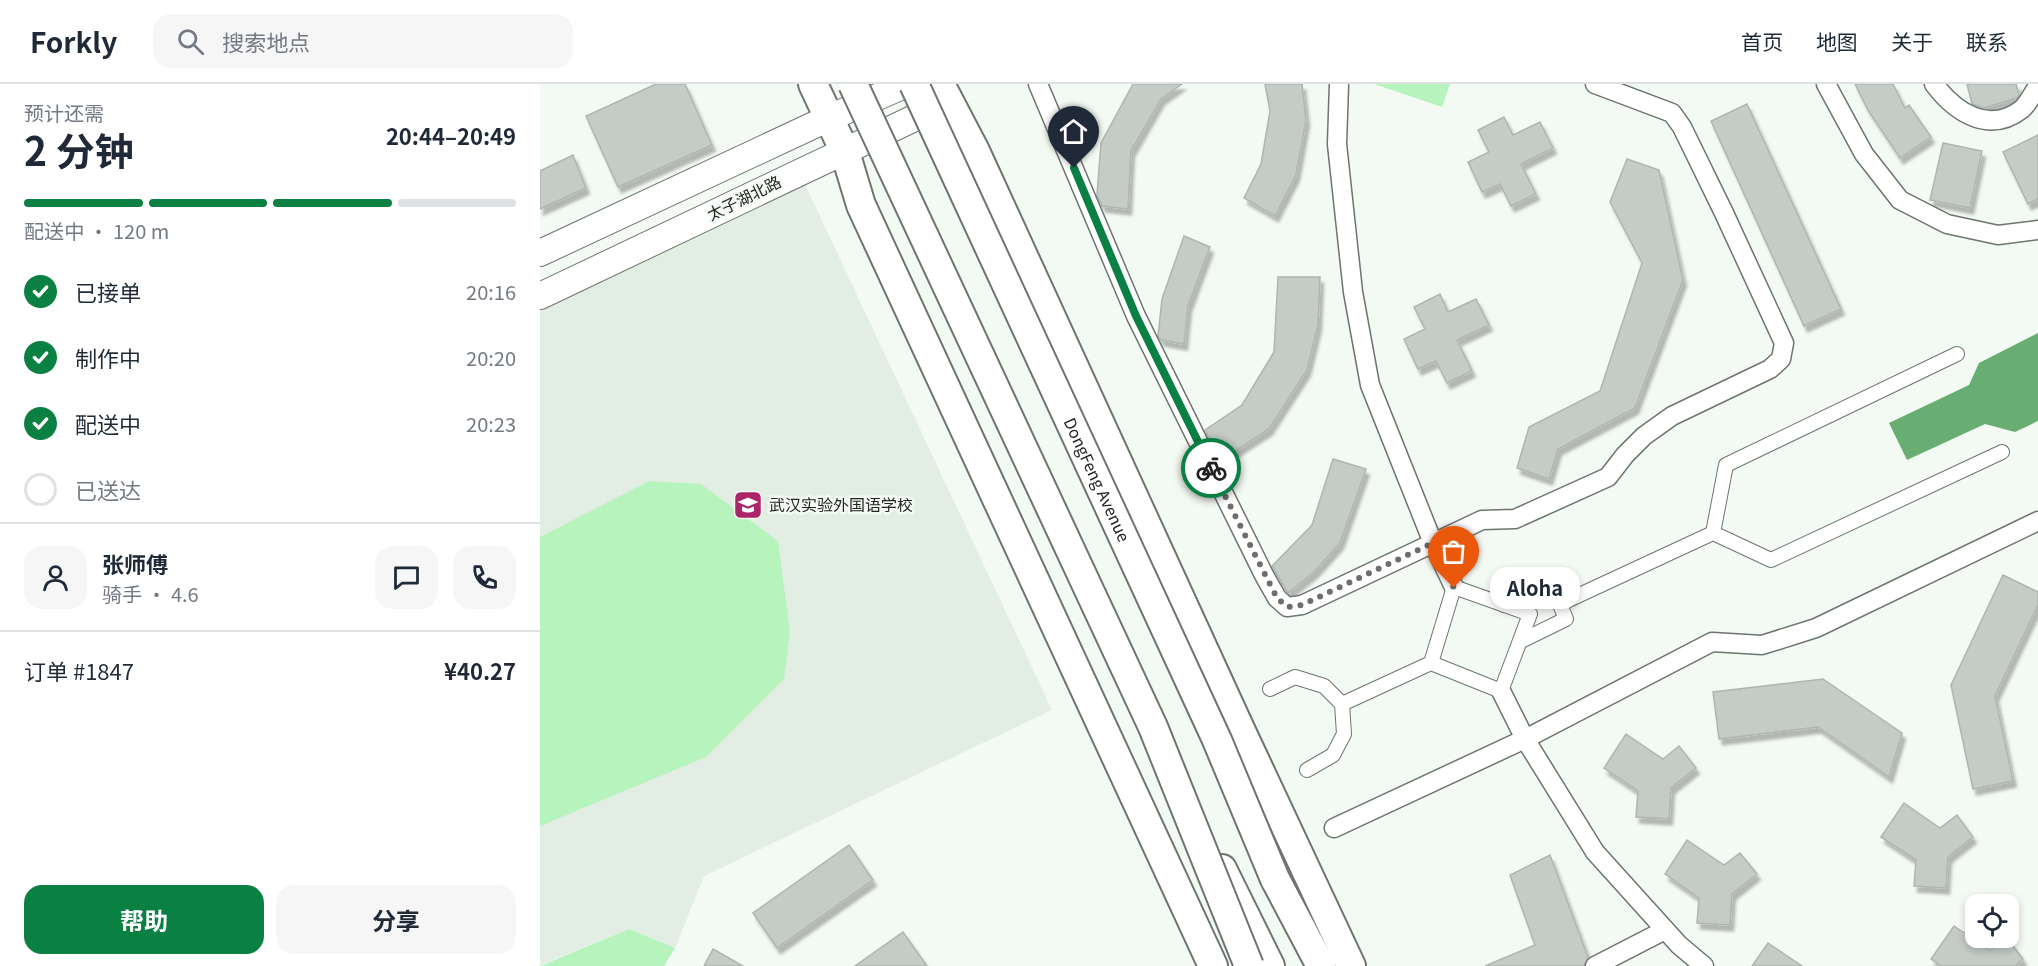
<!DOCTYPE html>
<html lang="zh">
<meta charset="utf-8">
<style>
:root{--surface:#fff;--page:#f6f6f7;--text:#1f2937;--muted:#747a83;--line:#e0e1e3;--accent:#0b8043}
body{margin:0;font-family:Georgia,"Noto Sans SC",serif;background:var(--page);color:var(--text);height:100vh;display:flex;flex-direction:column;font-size:22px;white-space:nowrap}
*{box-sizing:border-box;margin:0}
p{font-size:20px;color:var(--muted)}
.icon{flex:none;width:33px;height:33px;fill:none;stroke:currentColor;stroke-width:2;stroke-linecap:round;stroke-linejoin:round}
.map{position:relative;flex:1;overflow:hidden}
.sheet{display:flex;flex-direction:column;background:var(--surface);width:540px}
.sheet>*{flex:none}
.controls{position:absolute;left:1425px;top:810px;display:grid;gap:12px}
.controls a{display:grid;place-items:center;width:54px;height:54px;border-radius:12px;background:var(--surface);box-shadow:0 3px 9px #0003;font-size:30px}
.pin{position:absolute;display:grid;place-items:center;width:51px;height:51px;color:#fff;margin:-62px -26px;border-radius:50% 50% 50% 0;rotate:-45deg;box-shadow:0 0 6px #0007}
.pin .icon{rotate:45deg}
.courier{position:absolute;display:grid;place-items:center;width:60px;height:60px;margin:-30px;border:4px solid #0b8043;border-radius:50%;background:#fff;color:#222;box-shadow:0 2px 8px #0007}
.bubble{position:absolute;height:42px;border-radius:18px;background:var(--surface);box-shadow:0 3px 9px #0003;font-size:20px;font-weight:700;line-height:42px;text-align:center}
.head em{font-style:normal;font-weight:700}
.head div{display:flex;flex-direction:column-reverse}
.head{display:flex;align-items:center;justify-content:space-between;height:102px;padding:0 24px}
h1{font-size:39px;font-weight:700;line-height:45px}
.bar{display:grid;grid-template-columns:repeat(4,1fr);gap:9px 6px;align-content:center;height:72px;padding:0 24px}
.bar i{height:8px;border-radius:4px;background:var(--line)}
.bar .on{background:var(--accent)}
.bar p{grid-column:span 4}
.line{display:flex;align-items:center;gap:15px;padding:0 24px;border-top:2px solid var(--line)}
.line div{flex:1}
.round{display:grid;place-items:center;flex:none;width:63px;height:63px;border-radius:18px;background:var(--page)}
ol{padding:0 24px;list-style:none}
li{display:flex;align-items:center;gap:18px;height:66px}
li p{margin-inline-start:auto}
li .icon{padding:6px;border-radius:50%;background:var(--accent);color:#fff;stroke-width:4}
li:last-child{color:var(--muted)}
li i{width:33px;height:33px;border:3px solid var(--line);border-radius:50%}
.button{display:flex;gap:12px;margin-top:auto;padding:12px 24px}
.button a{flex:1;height:69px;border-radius:18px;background:var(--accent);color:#fff;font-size:24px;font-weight:700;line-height:69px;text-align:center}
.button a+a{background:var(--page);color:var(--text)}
header{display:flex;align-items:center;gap:36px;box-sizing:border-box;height:84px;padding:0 30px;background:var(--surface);border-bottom:2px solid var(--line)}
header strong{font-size:28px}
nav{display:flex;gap:33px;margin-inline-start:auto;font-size:21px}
.search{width:420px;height:54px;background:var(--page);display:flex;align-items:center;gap:15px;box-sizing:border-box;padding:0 21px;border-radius:18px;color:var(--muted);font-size:22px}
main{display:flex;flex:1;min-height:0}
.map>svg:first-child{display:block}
.built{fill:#e2eee3}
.green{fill:#b7f3bc}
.water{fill:#68ad71}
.building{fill:#c5cbc6;stroke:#afb5af;stroke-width:1.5;filter:url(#shadow)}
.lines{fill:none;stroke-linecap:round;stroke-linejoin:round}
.pedestrian-casing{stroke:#6e746e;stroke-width:16}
.minor-casing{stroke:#6e746e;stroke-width:21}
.secondary-casing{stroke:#6e746e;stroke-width:28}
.primary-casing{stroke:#6e746e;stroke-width:32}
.trunk-casing{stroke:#6e746e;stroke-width:32}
.pedestrian{stroke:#fff;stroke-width:14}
.minor{stroke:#fff;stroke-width:18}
.secondary{stroke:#fff;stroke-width:26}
.primary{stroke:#fff;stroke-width:28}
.trunk{stroke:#fff;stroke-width:28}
.trunk-bridge-casing{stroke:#6e746e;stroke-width:32;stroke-linecap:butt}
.trunk-bridge{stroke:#fff;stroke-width:28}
.done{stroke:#6c6f6c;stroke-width:6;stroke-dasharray:0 10.8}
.route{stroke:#0b8043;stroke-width:8}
.labels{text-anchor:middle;stroke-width:5;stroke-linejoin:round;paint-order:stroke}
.street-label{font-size:16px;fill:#232523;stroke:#f3f9f3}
.poi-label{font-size:16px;fill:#232523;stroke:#f3f9f3;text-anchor:start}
</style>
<header>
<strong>Forkly</strong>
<div class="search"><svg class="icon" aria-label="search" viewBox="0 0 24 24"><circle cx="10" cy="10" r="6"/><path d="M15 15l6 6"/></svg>搜索地点</div>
<nav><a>首页</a><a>地图</a><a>关于</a><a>联系</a></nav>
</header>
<main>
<section class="sheet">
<div class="head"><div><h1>2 分钟</h1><p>预计还需</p></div><em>20:44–20:49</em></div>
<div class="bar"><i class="on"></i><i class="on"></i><i class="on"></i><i></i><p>配送中 · 120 m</p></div>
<ol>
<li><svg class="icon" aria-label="check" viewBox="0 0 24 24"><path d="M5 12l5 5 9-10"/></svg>已接单<p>20:16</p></li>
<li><svg class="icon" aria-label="check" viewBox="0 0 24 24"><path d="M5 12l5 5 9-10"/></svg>制作中<p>20:20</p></li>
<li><svg class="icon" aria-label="check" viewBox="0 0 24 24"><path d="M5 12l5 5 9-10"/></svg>配送中<p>20:23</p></li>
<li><i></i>已送达</li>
</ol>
<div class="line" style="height:108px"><a class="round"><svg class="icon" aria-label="person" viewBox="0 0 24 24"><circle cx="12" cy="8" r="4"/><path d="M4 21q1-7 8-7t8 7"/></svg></a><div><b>张师傅</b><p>骑手 · 4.6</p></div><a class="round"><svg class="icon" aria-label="chat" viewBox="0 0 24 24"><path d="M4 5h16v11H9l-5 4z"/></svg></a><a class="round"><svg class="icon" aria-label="phone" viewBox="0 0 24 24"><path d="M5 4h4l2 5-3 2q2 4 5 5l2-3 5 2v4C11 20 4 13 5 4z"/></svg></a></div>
<div class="line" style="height:78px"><div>订单 #1847</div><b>¥40.27</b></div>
<div class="button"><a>帮助</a><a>分享</a></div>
</section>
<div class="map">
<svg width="1498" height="882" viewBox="0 0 1498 882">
<defs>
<filter id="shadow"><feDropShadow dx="3.5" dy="6" stdDeviation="1.5" flood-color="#0004"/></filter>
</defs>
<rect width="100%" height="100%" fill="#f3f9f3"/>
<polygon class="built" points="261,92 512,626 164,792 135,864 89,845 0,881 0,217"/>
<g class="green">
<polygon points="834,0 910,0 902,23"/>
<polygon points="109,397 161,400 238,457 250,548 244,595 166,673 0,742 0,453"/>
<polygon points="89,845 135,864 124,882 0,882"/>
</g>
<polygon class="water" points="1498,249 1498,337 1475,348 1445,340 1367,376 1349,339 1429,301 1439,279"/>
<g class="building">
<polygon points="116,0 145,0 172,61 78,103 46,32"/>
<polygon points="593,0 642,0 621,15 591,67 588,125 562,122 557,111 561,59"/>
<polygon points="725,0 762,0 766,36 756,91 735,132 704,114 721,80 730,27"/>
<polygon points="1315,0 1353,0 1365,24 1369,21 1391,53 1360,74 1328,26"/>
<polygon points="1427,0 1476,0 1479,11 1477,14 1444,24 1432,20"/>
<polygon points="1207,20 1301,225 1264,242 1171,37"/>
<polygon points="964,33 973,51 1000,38 1013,64 981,80 996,110 971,122 960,100 942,108 928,78 949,68 938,46"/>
<polygon points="1498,51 1498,115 1488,120 1463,68"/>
<polygon points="1403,59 1442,67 1430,124 1390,116"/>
<polygon points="33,71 46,104 0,125 0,87"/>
<polygon points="1087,75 1119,86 1143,196 1095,324 1018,365 1009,395 977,384 989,343 1060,307 1102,179 1070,118"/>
<polygon points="644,152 670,163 648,222 644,260 621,256 618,252 622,215"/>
<polygon points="738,193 780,193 778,241 767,286 729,345 680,377 665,346 702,321 734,268"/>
<polygon points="900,210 908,228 936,215 949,241 917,256 932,287 907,299 896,277 878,285 864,255 885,245 874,223"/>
<polygon points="793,375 826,385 800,459 775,487 748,509 732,482 772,441"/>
<polygon points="1463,491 1498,508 1498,521 1455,612 1473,697 1433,705 1411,601"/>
<polygon points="1283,595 1362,649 1349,693 1278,643 1179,655 1173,608"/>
<polygon points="1086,650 1123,675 1139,662 1156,684 1131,704 1129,735 1096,733 1098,707 1064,684"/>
<polygon points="1364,719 1400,744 1417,731 1433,753 1408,773 1406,804 1374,802 1376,776 1341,753"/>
<polygon points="1147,756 1184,781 1200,769 1217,790 1192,810 1190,841 1157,839 1159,814 1125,790"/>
<polygon points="309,761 333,796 237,864 213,829"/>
<polygon points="1010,771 1048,873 1044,882 945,882 995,861 970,791"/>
<polygon points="1414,842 1450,866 1467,854 1483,875 1475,882 1401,882 1391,875"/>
<polygon points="363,848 387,882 315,882"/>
<polygon points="1228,859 1262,882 1212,882"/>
<polygon points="173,865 203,882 164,882"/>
</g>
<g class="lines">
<g class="pedestrian-casing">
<g id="pedestrian">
<polyline points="1173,449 1186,381 1417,270"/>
<polyline points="1020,520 1173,449 1231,476 1462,368"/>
<polyline points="964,521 1011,499 1026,535 981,557"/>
<polyline points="730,605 755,593 784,602 802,620 804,650 793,671 767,686"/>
<polyline points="802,620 891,579 961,607 990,530 914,503 891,579"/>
</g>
</g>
<g class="minor-casing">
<g id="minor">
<polyline points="498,0 596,232 724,491 737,514 747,523 762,521 942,436 975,435 1068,393 1085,371 1104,352 1132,332 1230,285 1241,275 1244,259 1184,129 1142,43 1132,29 1055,0"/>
<polyline points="799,0 797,60 813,208 830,301 893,459 914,503"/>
<polyline points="1286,0 1324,70 1360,116 1407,140 1458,151 1498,146"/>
<path d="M1394 0C1415 28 1449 51 1482 25 1488 20 1493 9 1498 2"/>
<polyline points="961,607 985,655 1055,768 1139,861 1164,882"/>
<polyline points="794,744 985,655 1172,558 1222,561 1276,544 1498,437"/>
<polyline points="1055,882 1125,846"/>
</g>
</g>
<g class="secondary-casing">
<g id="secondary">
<polyline points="0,169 289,34 367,0"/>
<polyline points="0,212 406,19"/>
</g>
</g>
<g class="primary-casing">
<g id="primary">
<polyline points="273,0 305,68 321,121 673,882"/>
<polyline points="400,0 435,67 700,645 811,882"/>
</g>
</g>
<g class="trunk-casing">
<g id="trunk">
<polyline points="682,785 730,882"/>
<polyline points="735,795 781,882"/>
</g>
</g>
<use href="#pedestrian" class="pedestrian"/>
<use href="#minor" class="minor"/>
<use href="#secondary" class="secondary"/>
<use href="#primary" class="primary"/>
<use href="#trunk" class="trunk"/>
<g class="trunk-bridge-casing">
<g id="trunk-bridge">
<polyline points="313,0 613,643 709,882"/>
<path id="s1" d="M374 0 677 656 735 795"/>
</g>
</g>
<use href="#trunk-bridge" class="trunk-bridge"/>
</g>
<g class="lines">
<polyline class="done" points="671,384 737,514 747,523 762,521 893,459 914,504"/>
<polyline class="route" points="534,84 596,232 671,384"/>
</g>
<defs>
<g id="school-square" transform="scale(1.5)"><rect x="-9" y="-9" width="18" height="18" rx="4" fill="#ad2569" stroke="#f3f9f3"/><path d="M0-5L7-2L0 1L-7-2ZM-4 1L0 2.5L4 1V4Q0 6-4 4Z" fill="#fff"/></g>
</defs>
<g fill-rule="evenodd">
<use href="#school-square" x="208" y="421"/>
</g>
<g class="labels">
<g class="street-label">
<text transform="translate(204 114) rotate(-26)" y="6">太子湖北路</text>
<text dy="6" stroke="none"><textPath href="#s1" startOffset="436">DongFeng Avenue</textPath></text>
</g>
<g class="poi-label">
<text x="229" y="427">武汉实验外国语学校</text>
</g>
</g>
</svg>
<div class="controls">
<a><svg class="icon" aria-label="locate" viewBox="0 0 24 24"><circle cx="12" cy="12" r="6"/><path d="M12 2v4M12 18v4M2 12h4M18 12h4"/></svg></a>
</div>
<div class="pin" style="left:914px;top:504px;background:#ea580c"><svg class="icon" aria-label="bag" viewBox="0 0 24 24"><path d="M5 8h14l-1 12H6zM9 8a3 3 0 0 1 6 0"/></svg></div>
<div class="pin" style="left:534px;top:84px;background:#1f2937"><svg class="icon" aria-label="home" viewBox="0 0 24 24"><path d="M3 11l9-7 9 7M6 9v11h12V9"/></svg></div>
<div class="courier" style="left:671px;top:384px"><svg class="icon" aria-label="bike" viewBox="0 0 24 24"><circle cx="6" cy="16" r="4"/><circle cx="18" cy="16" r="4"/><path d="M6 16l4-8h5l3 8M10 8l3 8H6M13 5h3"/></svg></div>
<div class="bubble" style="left:950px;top:483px;width:90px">Aloha</div>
</div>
</main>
